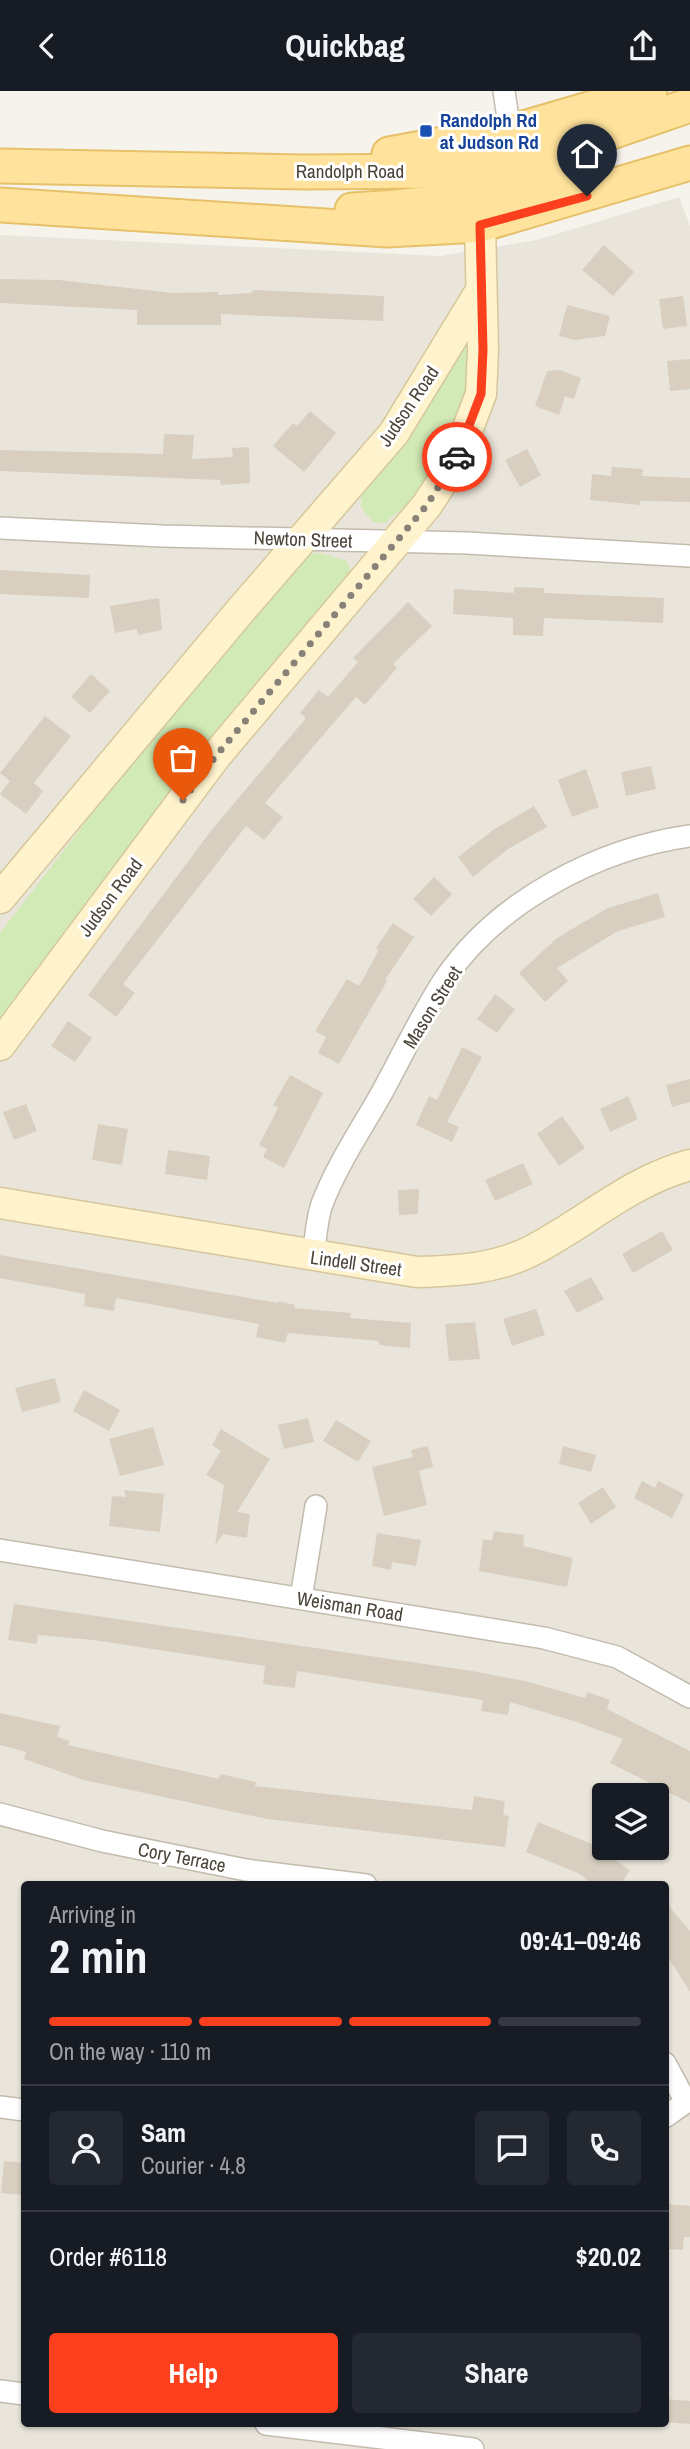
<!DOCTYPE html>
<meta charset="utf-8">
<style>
:root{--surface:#171b24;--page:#242831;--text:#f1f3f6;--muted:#9ea1a6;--line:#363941;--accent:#fc3f1d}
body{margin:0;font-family:"Archivo Narrow",sans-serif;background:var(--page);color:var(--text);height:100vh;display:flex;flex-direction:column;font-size:26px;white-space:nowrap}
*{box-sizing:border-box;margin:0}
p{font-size:23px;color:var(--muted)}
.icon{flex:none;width:38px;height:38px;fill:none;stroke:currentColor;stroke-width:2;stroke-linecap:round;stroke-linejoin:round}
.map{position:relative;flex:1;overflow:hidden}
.panel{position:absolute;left:21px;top:1790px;width:648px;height:546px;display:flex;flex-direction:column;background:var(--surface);border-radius:7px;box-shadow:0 2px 5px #0004}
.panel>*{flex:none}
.fabs{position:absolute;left:592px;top:1692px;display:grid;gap:14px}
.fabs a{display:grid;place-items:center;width:77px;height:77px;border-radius:7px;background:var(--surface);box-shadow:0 2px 5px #0004;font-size:35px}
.pin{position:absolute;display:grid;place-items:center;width:60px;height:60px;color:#fff;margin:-72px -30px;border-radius:50% 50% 50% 0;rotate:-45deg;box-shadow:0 0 7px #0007}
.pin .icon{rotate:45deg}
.courier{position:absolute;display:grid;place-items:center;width:70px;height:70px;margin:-35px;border:5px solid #fc3f1d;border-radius:50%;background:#fff;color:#222;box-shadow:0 2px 9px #0007}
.headline em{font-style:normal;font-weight:800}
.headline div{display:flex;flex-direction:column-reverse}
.headline{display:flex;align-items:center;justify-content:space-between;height:119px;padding:0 28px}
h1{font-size:46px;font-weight:800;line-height:52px}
.bar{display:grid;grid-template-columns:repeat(4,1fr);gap:10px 7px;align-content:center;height:84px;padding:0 28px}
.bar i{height:9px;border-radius:5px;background:var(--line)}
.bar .on{background:var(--accent)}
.bar p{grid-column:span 4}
.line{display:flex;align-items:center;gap:18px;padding:0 28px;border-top:2px solid var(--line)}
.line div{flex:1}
.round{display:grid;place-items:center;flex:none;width:74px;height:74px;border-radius:7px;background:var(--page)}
.primary-button{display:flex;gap:14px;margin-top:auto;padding:14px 28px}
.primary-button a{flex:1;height:80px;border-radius:7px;background:var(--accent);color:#fff;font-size:28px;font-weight:800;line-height:80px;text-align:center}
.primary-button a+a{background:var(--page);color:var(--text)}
header{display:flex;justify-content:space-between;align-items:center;height:91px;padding:0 28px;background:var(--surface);font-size:32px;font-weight:800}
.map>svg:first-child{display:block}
.residential{fill:#eae5da;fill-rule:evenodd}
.green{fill:#d2eab5}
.building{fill:#d8cfc1}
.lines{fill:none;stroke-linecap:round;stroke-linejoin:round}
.street-casing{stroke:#c2bbae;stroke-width:24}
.secondary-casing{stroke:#d6c79b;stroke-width:33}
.primary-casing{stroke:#e6c16a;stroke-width:37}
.street{stroke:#fff;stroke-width:21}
.secondary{stroke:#fff3cd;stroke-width:30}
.primary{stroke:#ffe39c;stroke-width:33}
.done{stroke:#878178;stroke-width:7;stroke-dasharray:0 12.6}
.route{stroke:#fc3f1d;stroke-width:9}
.transit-dot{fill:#1a4fb4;stroke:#fff;stroke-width:2.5}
.labels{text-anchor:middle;stroke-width:6;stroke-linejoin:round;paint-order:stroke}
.transit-label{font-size:19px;font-weight:bold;fill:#164399;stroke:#fff;text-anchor:start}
.street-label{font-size:19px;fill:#4b4439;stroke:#fff}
</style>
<header><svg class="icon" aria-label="back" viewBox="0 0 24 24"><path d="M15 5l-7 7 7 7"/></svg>Quickbag<svg class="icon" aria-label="share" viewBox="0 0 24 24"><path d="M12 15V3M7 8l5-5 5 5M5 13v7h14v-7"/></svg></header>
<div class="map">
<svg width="690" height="2358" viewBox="0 0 690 2358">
<rect width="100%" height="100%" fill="#f6f3ec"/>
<path class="residential" d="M679 106 690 135V2358H0V144L440 165 537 149ZM604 1704H656V1757H604ZM24 1794H665V2333H24Z"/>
<g class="green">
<polygon points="462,252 472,252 476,260 457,347 421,401 385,432 373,431 361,416 361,402"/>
<polygon points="320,462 347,470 350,479 348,491 0,935 0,842 170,622 309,463"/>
</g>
<g class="building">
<polygon points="604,154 634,181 613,205 582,179"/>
<polygon points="0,188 59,189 172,202 218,201 218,204 252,202 253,199 384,205 383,230 221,223 221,234 137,234 137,219 0,212"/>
<polygon points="683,205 687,235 663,238 659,208"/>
<polygon points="567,214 610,225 605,245 575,249 559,245"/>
<polygon points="690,268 690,298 670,300 667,270"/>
<polygon points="560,279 581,287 574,308 565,305 559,324 535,315 547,280"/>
<polygon points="310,320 336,342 304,381 273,355 293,332 297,335"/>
<polygon points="164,343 194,344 192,368 233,366 232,357 249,356 250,392 221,394 220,389 0,380 0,359 163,363"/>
<polygon points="527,358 541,384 520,396 505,369"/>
<polygon points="612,376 643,378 642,385 690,387 690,411 640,410 640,414 590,409 592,383 611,385"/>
<polygon points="0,479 90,484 89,507 0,503"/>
<polygon points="514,496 544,497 544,502 664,507 663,532 544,527 543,545 513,544 513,527 453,523 454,498 514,502"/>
<polygon points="159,507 162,539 138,544 137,538 115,542 110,515"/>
<polygon points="408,511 432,535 393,573 397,577 365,614 356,606 265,712 283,726 264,749 246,735 123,893 135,902 116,926 88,904 210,741 306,627 300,622 319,599 328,606 358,571 353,567"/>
<polygon points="91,583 110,600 90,622 71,606"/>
<polygon points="45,625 71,645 34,692 43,700 26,723 0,703 10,690 0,682"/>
<polygon points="651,675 656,698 626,705 621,681"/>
<polygon points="586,678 599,716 572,726 558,689"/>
<polygon points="534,715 547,736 508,758 473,786 458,766 493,739"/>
<polygon points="434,786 452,803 431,825 413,808"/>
<polygon points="658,802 665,826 618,840 557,877 568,890 545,911 519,882 557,847 584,831 608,817"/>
<polygon points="393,832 414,846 385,889 387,890 339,973 318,962 326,946 315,940 347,888 359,895 379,859 376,857"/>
<polygon points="495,903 515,918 497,942 477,928"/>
<polygon points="68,930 92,947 75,971 51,955"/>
<polygon points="462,956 482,966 447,1031 459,1036 452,1051 416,1034 429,1005 437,1009"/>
<polygon points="290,984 323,1002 284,1077 263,1066 267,1058 259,1054 278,1017 273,1014"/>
<polygon points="690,988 690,1011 672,1016 666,994"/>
<polygon points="628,1005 638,1028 610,1041 600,1018"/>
<polygon points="26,1013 37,1040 14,1049 3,1021"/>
<polygon points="562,1025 585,1057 559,1075 537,1043"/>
<polygon points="98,1033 128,1038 122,1074 92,1069"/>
<polygon points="168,1059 210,1065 207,1089 165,1083"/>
<polygon points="523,1072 533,1093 495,1110 485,1089"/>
<polygon points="419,1098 418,1123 399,1124 398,1099"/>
<polygon points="662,1140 673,1159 633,1182 622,1163"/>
<polygon points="0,1164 278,1212 278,1210 295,1214 294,1217 351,1222 350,1227 411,1232 410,1257 379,1254 379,1250 288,1242 285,1252 256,1246 259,1233 116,1207 114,1220 84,1215 85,1203 0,1187"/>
<polygon points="591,1186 604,1208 577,1222 564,1200"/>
<polygon points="536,1218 545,1244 512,1255 503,1228"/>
<polygon points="475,1231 480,1268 449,1270 445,1233"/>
<polygon points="55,1287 61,1311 22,1321 15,1297"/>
<polygon points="84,1299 120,1319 109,1340 73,1320"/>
<polygon points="308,1327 314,1351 284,1358 278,1334"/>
<polygon points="336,1329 371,1350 358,1371 323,1350"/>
<polygon points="153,1336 164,1374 120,1385 109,1348"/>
<polygon points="221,1338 270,1368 237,1421 250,1423 247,1447 223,1443 215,1455 224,1394 206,1384 221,1360 212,1354"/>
<polygon points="428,1355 433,1376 419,1380 427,1414 384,1425 372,1376 413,1366 411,1359"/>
<polygon points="563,1355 596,1364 591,1381 559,1373"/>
<polygon points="642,1390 655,1397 658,1390 684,1403 672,1427 634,1407"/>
<polygon points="603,1396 616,1416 591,1433 578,1412"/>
<polygon points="124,1399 164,1403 160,1441 109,1435 112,1405 126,1406"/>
<polygon points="494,1440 524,1444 523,1455 573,1467 567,1496 479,1480 483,1448 492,1450"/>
<polygon points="377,1442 421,1449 416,1475 392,1471 391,1479 372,1475"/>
<polygon points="14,1513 466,1579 525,1590 585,1607 587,1601 610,1609 607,1618 690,1660 690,1712 610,1672 623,1648 577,1631 510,1611 508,1624 481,1620 483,1609 297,1580 295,1597 263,1593 265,1575 93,1549 38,1544 37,1553 8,1549"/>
<polygon points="0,1622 60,1635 57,1646 70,1650 68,1654 219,1688 220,1683 256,1691 255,1695 472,1719 474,1705 505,1710 503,1724 509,1725 505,1756 267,1728 84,1689 24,1668 26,1661 0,1654"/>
<polygon points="538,1731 592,1753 630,1779 620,1794 594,1794 578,1782 526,1761"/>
<polygon points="665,1811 690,1840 690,1901 665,1861"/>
<polygon points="4,2070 24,2072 24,2104 1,2102"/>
<polygon points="665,2113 690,2115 690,2146 684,2146 683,2159 666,2158"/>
<polygon points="665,2308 690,2310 690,2333 665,2331"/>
</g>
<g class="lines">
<g class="street-casing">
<g id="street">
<polyline points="504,0 510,41"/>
<polyline points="0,437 162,445 467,452 690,465"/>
<path d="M313 1166C316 1148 316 1130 322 1113 336 1076 360 1040 380 1005 401 967 420 926 444 889 497 810 598 758 690 745"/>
<polyline points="0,1459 544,1547 617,1566 690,1606"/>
<polyline points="301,1507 316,1415"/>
<polyline points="0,1723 102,1750 246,1779 366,1794"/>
<polyline points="665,1972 686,2011 665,2026"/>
<polyline points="0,2016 24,2019"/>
<polyline points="0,2300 24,2303"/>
<polyline points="266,2333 473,2358"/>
</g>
</g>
<g class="secondary-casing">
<g id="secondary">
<polyline points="0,807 241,519 394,342 480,201"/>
<polyline points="0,954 215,666 427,414 455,371 481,303 483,259 480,134"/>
<path d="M0 1112 417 1181C457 1180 497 1178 533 1159 587 1131 630 1090 690 1074"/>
</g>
</g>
<g class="primary-casing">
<g id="primary">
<polyline points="389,63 510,41 650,0"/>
<polyline points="0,75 304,81 439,80 504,71 574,54 690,14"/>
<polyline points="0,114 387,139 480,134 690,72"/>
<path d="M352 119C432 115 509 103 586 83"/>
</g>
</g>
<use href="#street" class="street"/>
<use href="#secondary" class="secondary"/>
<use href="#primary" class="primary"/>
</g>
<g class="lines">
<polyline class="done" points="183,709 215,666 427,414 457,366"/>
<polyline class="route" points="457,366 481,303 483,259 480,134 587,105"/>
</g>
<rect class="transit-dot" x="419" y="33" width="14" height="14" rx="3.5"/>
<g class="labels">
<g class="transit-label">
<text x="440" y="36">Randolph Rd<tspan x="440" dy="22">at Judson Rd</tspan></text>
</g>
<g class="street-label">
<text x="350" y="87">Randolph Road</text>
<text transform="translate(408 315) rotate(-56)" y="7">Judson Road</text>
<text transform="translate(303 448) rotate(2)" y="7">Newton Street</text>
<text transform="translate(110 806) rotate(-53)" y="7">Judson Road</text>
<text transform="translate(432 916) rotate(-58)" y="7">Mason Street</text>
<text transform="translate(356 1172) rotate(8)" y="7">Lindell Street</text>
<text transform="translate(350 1515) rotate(9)" y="7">Weisman Road</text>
<text transform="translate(182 1766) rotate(11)" y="7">Cory Terrace</text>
</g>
</g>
</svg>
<div class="fabs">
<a><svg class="icon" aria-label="layers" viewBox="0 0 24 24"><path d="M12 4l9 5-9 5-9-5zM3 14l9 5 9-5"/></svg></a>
</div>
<div class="pin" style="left:183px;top:709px;background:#ea580c"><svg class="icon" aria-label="bag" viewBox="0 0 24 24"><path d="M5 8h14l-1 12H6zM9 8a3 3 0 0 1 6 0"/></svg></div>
<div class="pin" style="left:587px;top:105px;background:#1f2937"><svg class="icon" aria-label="home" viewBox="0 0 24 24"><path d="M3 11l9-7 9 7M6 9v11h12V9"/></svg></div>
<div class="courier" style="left:457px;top:366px"><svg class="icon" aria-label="car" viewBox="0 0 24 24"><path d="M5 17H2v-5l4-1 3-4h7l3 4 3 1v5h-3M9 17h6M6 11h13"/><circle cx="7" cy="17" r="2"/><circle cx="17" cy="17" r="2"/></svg></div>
<section class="panel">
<div class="headline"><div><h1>2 min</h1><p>Arriving in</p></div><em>09:41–09:46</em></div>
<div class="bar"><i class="on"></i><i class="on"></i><i class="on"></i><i></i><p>On the way · 110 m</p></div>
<div class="line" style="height:126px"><a class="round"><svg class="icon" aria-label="person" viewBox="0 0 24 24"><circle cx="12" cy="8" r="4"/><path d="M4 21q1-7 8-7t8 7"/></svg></a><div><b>Sam</b><p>Courier · 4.8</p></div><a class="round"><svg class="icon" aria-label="chat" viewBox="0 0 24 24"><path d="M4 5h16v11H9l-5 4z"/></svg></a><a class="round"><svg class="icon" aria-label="phone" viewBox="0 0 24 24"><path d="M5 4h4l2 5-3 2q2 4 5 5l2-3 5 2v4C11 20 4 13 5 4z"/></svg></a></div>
<div class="line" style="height:91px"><div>Order #6118</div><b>$20.02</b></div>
<div class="primary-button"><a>Help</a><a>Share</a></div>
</section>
</div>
